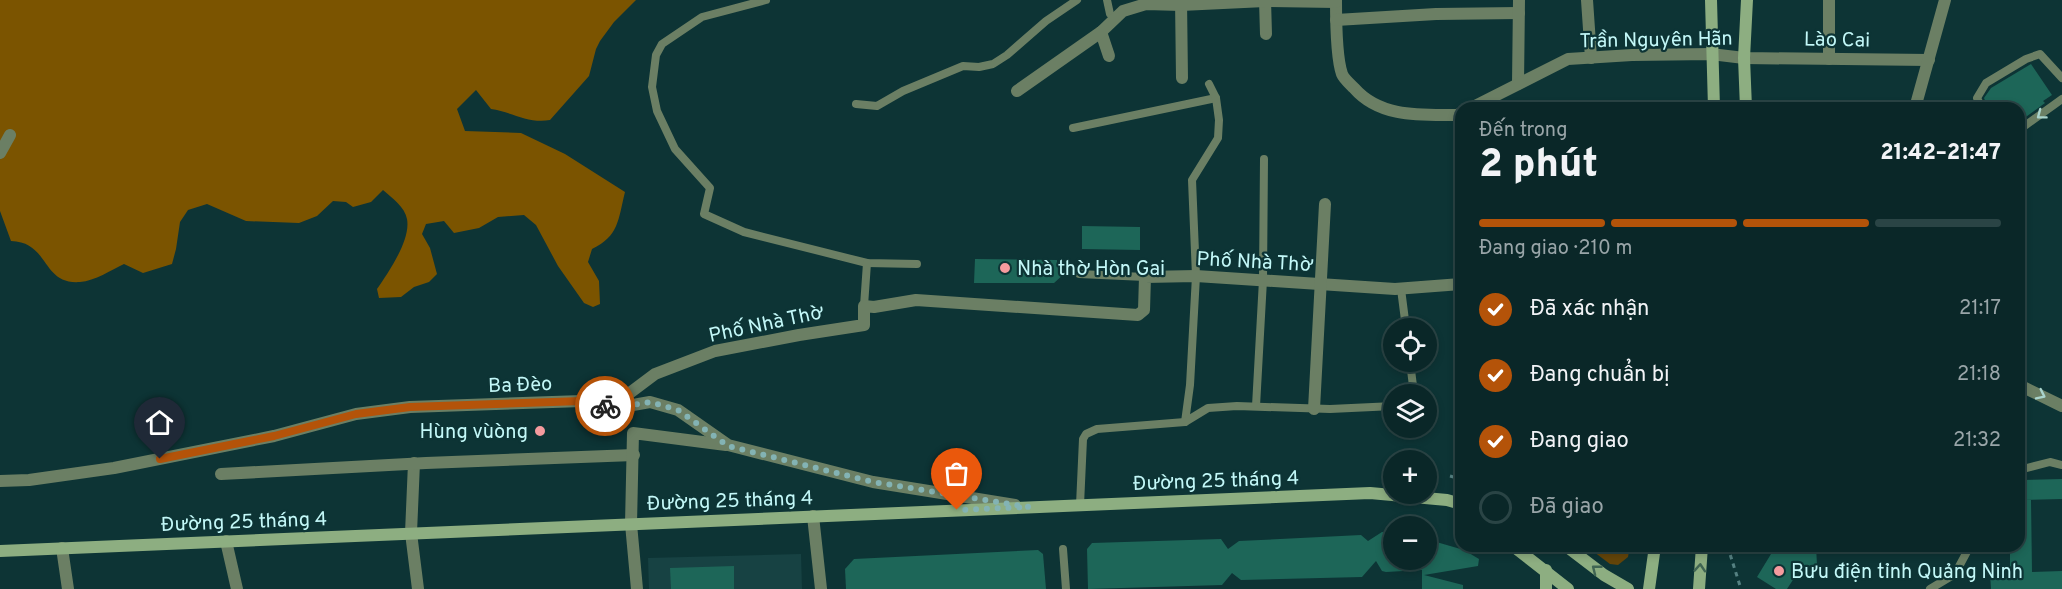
<!DOCTYPE html>
<html lang="vi">
<meta charset="utf-8">
<style>
:root{--surface:#0a2728;--page:#132f30;--text:#f1f3f6;--muted:#99a5a8;--line:#2a4445;--accent:#b45309}
body{margin:0;font-family:Overpass,sans-serif;background:var(--page);color:var(--text);height:100vh;display:flex;flex-direction:column;font-size:22px;white-space:nowrap}
*{box-sizing:border-box;margin:0}
p{font-size:20px;color:var(--muted)}
.icon{flex:none;width:33px;height:33px;fill:none;stroke:currentColor;stroke-width:2;stroke-linecap:round;stroke-linejoin:round}
.map{position:relative;flex:1;overflow:hidden}
.drawer{position:absolute;left:1455px;top:102px;width:570px;height:450px;display:flex;flex-direction:column;background:var(--surface);border-radius:18px;box-shadow:0 3px 9px #0003,0 0 0 2px var(--line)}
.drawer>*{flex:none}
.tools{position:absolute;left:1383px;top:318px;display:grid;gap:12px}
.tools a{display:grid;place-items:center;width:54px;height:54px;border-radius:50%;background:var(--surface);box-shadow:0 3px 9px #0003,0 0 0 2px var(--line);font-size:30px}
.pin{position:absolute;display:grid;place-items:center;width:51px;height:51px;color:#fff;margin:-62px -26px;border-radius:50% 50% 50% 0;rotate:-45deg;box-shadow:0 0 6px #0007}
.pin .icon{rotate:45deg}
.courier{position:absolute;display:grid;place-items:center;width:60px;height:60px;margin:-30px;border:4px solid #b45309;border-radius:50%;background:#fff;color:#222;box-shadow:0 2px 8px #0007}
.summary em{font-style:normal;font-weight:800}
.summary div{display:flex;flex-direction:column-reverse}
.summary{display:flex;align-items:center;justify-content:space-between;height:102px;padding:0 24px}
h1{font-size:39px;font-weight:800;line-height:45px}
.bar{display:grid;grid-template-columns:repeat(4,1fr);gap:9px 6px;align-content:center;height:72px;padding:0 24px}
.bar i{height:8px;border-radius:4px;background:var(--line)}
.bar .selected{background:var(--accent)}
.bar p{grid-column:span 4}
ol{padding:0 24px;list-style:none}
li{display:flex;align-items:center;gap:18px;height:66px}
li p{margin-inline-start:auto}
li .icon{padding:6px;border-radius:50%;background:var(--accent);color:#fff;stroke-width:4}
li:last-child{color:var(--muted)}
li i{width:33px;height:33px;border:3px solid var(--line);border-radius:50%}
.map>svg:first-child{display:block}
.built{fill:#174243}
.green{fill:#644509}
.forest{fill:#7b5400}
.building{fill:#1d6658}
.lines{fill:none;stroke-linecap:round;stroke-linejoin:round}
.path{stroke:#558182;stroke-width:3;stroke-dasharray:4.5 4.5;stroke-linecap:butt}
.lane{stroke:#6b7f64;stroke-width:8}
.street{stroke:#6b7f64;stroke-width:12}
.secondary{stroke:#8dae81;stroke-width:12}
.oneway{stroke:#a9d4cc}
.oneway2{stroke:#406553}
.done{stroke:#83b3b4;stroke-width:6;stroke-dasharray:0 10.8}
.route{stroke:#b45309;stroke-width:8}
.poi-dot{fill:#f59b9e;stroke:#0d3435;stroke-width:2}
.labels{text-anchor:middle;stroke-width:4.5;stroke-linejoin:round;paint-order:stroke}
.street-label{font-size:20px;fill:#c3f8f8;stroke:#0d3435}
.poi-label{font-size:20px;fill:#c3f8f8;stroke:#0d3435;text-anchor:start}
</style>
<div class="map">
<svg width="2062" height="589" viewBox="0 0 2062 589">
<rect width="100%" height="100%" fill="#0d3435"/>
<polygon class="built" points="801,554 802,589 649,589 648,558"/>
<polygon class="green" points="1586,546 1630,546 1628,557 1618,565 1610,564"/>
<path class="forest" d="M0 0H636L614 22 600 41 596 49 589 76 550 120C529 124 512 112 491 109L476 90 457 109 465 131 521 133 565 154 625 192C618 220 619 236 592 249L588 262 599 281 600 304 593 307 584 303 558 266 536 225 524 215 498 217 479 228 454 233 444 221 426 224 422 234 430 248 437 274 429 282 414 287 401 297 379 298 377 289C388 273 411 240 407 219 405 207 392 198 383 190L371 202 353 207 346 202 333 201 317 216 299 223 246 221 207 204 188 210 180 222 176 249 172 264 143 273 124 264C111 270 95 281 80 282 41 285 50 242 11 241L0 211Z"/>
<g class="building">
<polygon points="2031,64 2052,95 2043,101 2045,103 2019,122 2019,108 1988,108 1984,98 1991,88"/>
<polygon points="1082,226 1140,227 1140,250 1082,249"/>
<polygon points="975,259 1057,260 1057,264 1062,267 1064,274 1054,283 974,283"/>
<polygon points="2062,479 2062,499 2021,500 2021,480"/>
<polygon points="2019,500 2031,500 2032,572 2062,571 2062,589 1991,589 1990,573 2010,573 2010,546 2019,546"/>
<polygon points="1382,532 1394,533 1394,560 1426,560 1426,539 1464,550 1479,559 1478,566 1424,575 1463,585 1463,589 1422,589 1422,570 1386,572 1382,571 1376,561 1362,577 1241,580 1232,573 1222,585 1088,589 1087,549 1092,543 1221,539 1228,549 1239,541 1361,535 1368,541"/>
<polygon points="1771,546 1816,546 1817,565 1802,566 1787,589 1776,589 1757,577 1771,554"/>
<polygon points="1038,550 1043,554 1046,589 846,589 845,569 854,559"/>
<polygon points="734,566 734,589 671,589 670,568"/>
</g>
<g class="lines">
<g class="path">
<polyline points="1450,476 1461,479"/>
<polyline points="1730,546 1730,554 1741,589"/>
</g>
<g class="lane">
<polyline points="766,0 702,17 662,44 656,55 652,87 657,111 675,149 710,188 704,214 744,232 867,263 917,264"/>
<polyline points="1107,0 1110,14 1115,18"/>
<polyline points="856,104 877,106 903,91 963,66 979,67 993,64 1007,55 1046,21 1077,0"/>
<polyline points="1982,108 1977,98 1986,83 2026,59 2040,54 2062,78"/>
<polyline points="1073,128 1216,98"/>
<polyline points="2019,130 2062,99"/>
<polyline points="1079,274 1145,277"/>
<polyline points="1401,289 1406,328"/>
<polyline points="864,306 867,263"/>
<polyline points="1410,362 1414,394"/>
<polyline points="1256,406 1263,280 1264,159"/>
<polyline points="1185,422 1190,385 1196,276 1192,180 1218,138 1219,120 1216,98 1209,84"/>
<polyline points="2019,470 2050,462 2062,465"/>
<polyline points="1080,505 1083,439 1086,434 1097,429 1185,422 1208,408 1237,406 1330,409 1394,406"/>
<polyline points="1063,549 1066,589"/>
<polyline points="1930,589 1955,574 1970,546"/>
</g>
<g class="street">
<polyline points="1181,0 1182,78"/>
<polyline points="1265,0 1266,34"/>
<path d="M1336 0C1336 19 1336 57 1342 74 1344 79 1350 84 1354 88 1380 118 1421 115 1457 115L1461 113"/>
<polyline points="1587,0 1591,58"/>
<polyline points="1336,20 1436,14 1519,13"/>
<polyline points="1101,32 1109,56"/>
<polyline points="1829,59 1829,0"/>
<polyline points="1518,84 1519,0"/>
<polyline points="1017,91 1101,32 1123,11 1146,4 1181,5 1265,1 1336,2"/>
<polyline points="1471,108 1568,59 1632,55 1711,54 1744,58 1929,60"/>
<polyline points="1915,108 1945,0"/>
<polyline points="0,153 10,135"/>
<polyline points="2019,385 2062,406"/>
<polyline points="616,408 627,395 655,374 715,351 799,335 864,325 864,306 874,307 916,300 1138,315 1144,310 1145,277 1196,276 1395,289 1461,284"/>
<polyline points="1314,409 1325,204"/>
<polyline points="414,463 411,533 418,589"/>
<polyline points="221,474 426,463 634,455"/>
<polyline points="0,481 29,480 114,468 274,436 356,414 410,407 582,401 616,408 650,402 678,410 728,445 873,482 1015,505"/>
<polyline points="813,516 821,589"/>
<polyline points="226,541 237,589"/>
<polyline points="62,548 68,589"/>
<polyline points="637,589 631,524 633,433 726,445"/>
</g>
<g class="secondary">
<polyline points="1711,0 1714,108"/>
<polyline points="1746,108 1744,58 1747,0"/>
<polyline points="1513,546 1568,589"/>
<polyline points="1566,546 1604,575 1628,589"/>
<polyline points="0,551 1370,493 1447,500 1461,504"/>
<polyline points="1546,570 1546,589"/>
<polyline points="1649,589 1655,546"/>
<polyline points="1699,589 1702,546"/>
</g>
</g>
<defs><path id="oneway-chevron" d="M-2-3.5L2.5 0L-2 3.5" fill="none" stroke-width="1.6" stroke-linecap="round" stroke-linejoin="round" transform="scale(1.5)"/></defs>
<g class="oneway">
<use href="#oneway-chevron" transform="translate(2041 115) rotate(143)"/>
<use href="#oneway-chevron" transform="translate(2041 395) rotate(26)"/>
</g>
<g class="oneway2">
<use href="#oneway-chevron" transform="translate(1700 568) rotate(-86)"/>
<use href="#oneway-chevron" transform="translate(1596 569) rotate(-142)"/>
</g>
<g class="lines">
<polyline class="done" points="605,406 616,408 650,402 678,410 728,446 873,482 1029,507 957,510"/>
<polyline class="route" points="160,459 274,436 356,414 410,407 582,401 605,406"/>
</g>
<g class="poi-dot">
<circle cx="1005" cy="268" r="6"/>
<circle cx="540" cy="431" r="6"/>
<circle cx="1779" cy="571" r="6"/>
</g>
<g class="labels">
<g class="street-label">
<text transform="translate(1656 39) rotate(-1)" y="7">Trần Nguyên Hãn</text>
<text transform="translate(1837 39) rotate(1)" y="7">Lào Cai</text>
<text transform="translate(1255 261) rotate(3)" y="7">Phố Nhà Thờ</text>
<text transform="translate(766 323) rotate(-12)" y="7">Phố Nhà Thờ</text>
<text transform="translate(520 384) rotate(-2)" y="7">Ba Đèo</text>
<text transform="translate(1216 480) rotate(-2)" y="7">Đường 25 tháng 4</text>
<text transform="translate(730 500) rotate(-2)" y="7">Đường 25 tháng 4</text>
<text transform="translate(244 521) rotate(-2)" y="7">Đường 25 tháng 4</text>
</g>
<g class="poi-label">
<text x="1017" y="275">Nhà thờ Hòn Gai</text>
<text x="528" y="438" text-anchor="end">Hùng vùòng</text>
<text x="1791" y="578">Bưu điện tỉnh Quảng Ninh</text>
</g>
</g>
</svg>
<div class="tools">
<a><svg class="icon" aria-label="locate" viewBox="0 0 24 24"><circle cx="12" cy="12" r="6"/><path d="M12 2v4M12 18v4M2 12h4M18 12h4"/></svg></a>
<a><svg class="icon" aria-label="layers" viewBox="0 0 24 24"><path d="M12 4l9 5-9 5-9-5zM3 14l9 5 9-5"/></svg></a>
<a>+</a>
<a>−</a>
</div>
<div class="pin" style="left:957px;top:510px;background:#ea580c"><svg class="icon" aria-label="bag" viewBox="0 0 24 24"><path d="M5 8h14l-1 12H6zM9 8a3 3 0 0 1 6 0"/></svg></div>
<div class="pin" style="left:160px;top:459px;background:#1f2937"><svg class="icon" aria-label="home" viewBox="0 0 24 24"><path d="M3 11l9-7 9 7M6 9v11h12V9"/></svg></div>
<div class="courier" style="left:605px;top:406px"><svg class="icon" aria-label="bike" viewBox="0 0 24 24"><circle cx="6" cy="16" r="4"/><circle cx="18" cy="16" r="4"/><path d="M6 16l4-8h5l3 8M10 8l3 8H6M13 5h3"/></svg></div>
<section class="drawer">
<div class="summary"><div><h1>2 phút</h1><p>Đến trong</p></div><em>21:42–21:47</em></div>
<div class="bar"><i class="selected"></i><i class="selected"></i><i class="selected"></i><i></i><p>Đang giao · 210 m</p></div>
<ol>
<li><svg class="icon" aria-label="check" viewBox="0 0 24 24"><path d="M5 12l5 5 9-10"/></svg>Đã xác nhận<p>21:17</p></li>
<li><svg class="icon" aria-label="check" viewBox="0 0 24 24"><path d="M5 12l5 5 9-10"/></svg>Đang chuẩn bị<p>21:18</p></li>
<li><svg class="icon" aria-label="check" viewBox="0 0 24 24"><path d="M5 12l5 5 9-10"/></svg>Đang giao<p>21:32</p></li>
<li><i></i>Đã giao</li>
</ol>
</section>
</div>
